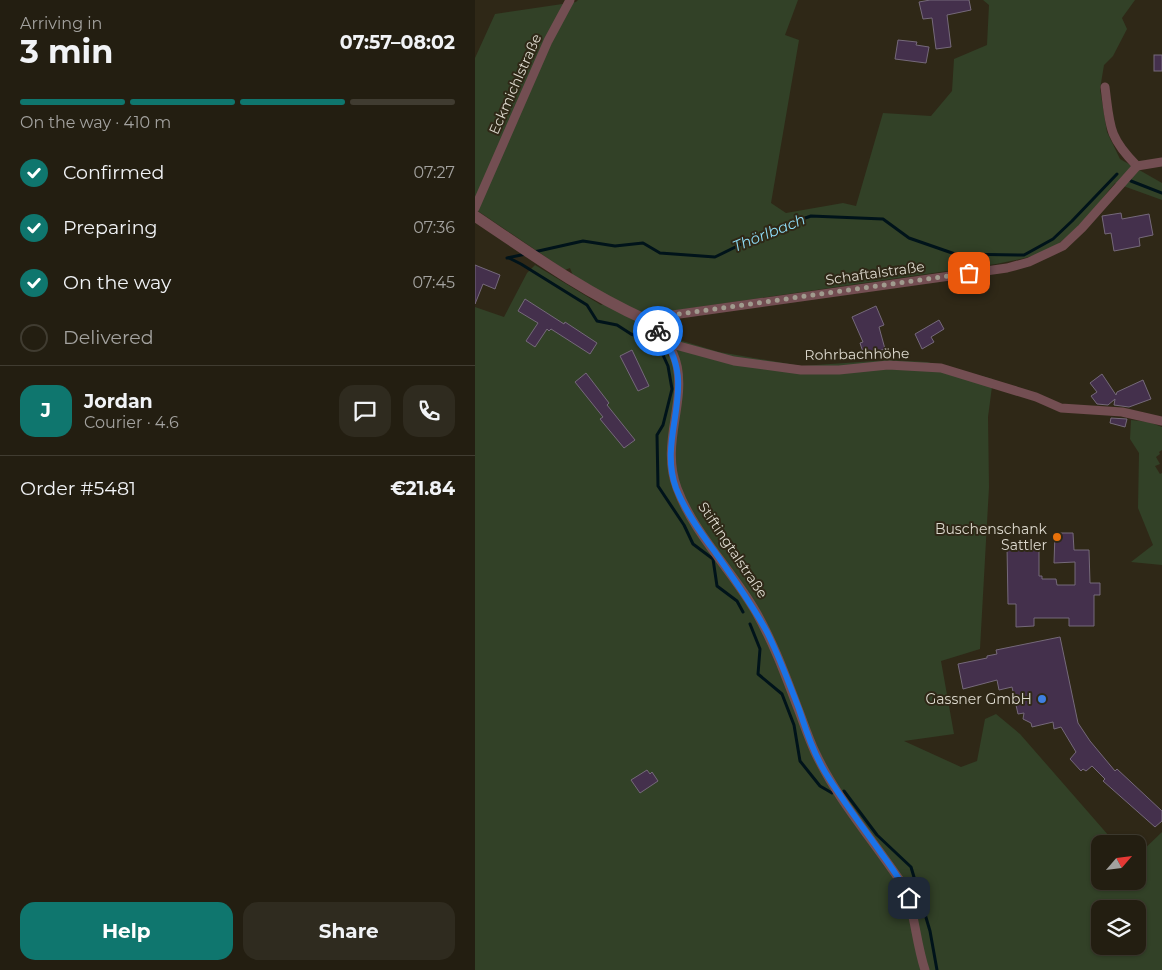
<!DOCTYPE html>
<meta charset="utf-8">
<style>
:root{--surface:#231e11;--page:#2f2b1f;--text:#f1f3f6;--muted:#a3a29f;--line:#403c31;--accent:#0f766e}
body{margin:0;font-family:Montserrat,sans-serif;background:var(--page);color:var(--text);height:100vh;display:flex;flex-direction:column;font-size:19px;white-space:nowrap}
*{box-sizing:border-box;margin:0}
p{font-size:16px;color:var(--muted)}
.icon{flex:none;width:28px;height:28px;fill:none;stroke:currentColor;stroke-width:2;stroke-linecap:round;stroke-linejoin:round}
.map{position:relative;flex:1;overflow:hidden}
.side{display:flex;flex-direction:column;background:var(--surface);width:475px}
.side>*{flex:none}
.needle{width:32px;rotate:62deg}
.controls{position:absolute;left:616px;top:835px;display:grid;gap:10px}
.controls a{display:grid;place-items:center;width:55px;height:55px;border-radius:10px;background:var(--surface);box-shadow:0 1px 4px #0004,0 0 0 1px var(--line);font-size:25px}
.pin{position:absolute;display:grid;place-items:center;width:42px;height:42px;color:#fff;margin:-21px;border-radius:10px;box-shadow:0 2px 8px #0006}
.courier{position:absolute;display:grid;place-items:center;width:50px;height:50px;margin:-25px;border:4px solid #1a73e8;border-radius:50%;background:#fff;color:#222;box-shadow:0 1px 6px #0007}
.overview em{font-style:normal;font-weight:700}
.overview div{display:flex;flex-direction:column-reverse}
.overview{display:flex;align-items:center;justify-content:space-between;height:85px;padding:0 20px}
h1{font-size:32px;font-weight:700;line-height:38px}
.bar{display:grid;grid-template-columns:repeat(4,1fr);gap:8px 5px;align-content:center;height:60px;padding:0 20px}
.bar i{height:6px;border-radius:4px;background:var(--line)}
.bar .selected{background:var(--accent)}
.bar p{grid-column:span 4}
.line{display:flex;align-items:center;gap:12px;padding:0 20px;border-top:1px solid var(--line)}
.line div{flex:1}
.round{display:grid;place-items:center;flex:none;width:52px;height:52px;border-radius:15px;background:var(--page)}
ol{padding:0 20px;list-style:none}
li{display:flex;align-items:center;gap:15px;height:55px}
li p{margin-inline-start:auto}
li .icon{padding:5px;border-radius:50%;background:var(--accent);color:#fff;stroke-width:4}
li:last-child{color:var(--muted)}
li i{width:28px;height:28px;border:2px solid var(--line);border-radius:50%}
.action{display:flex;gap:10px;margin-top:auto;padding:10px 20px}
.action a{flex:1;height:58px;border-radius:15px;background:var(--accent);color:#fff;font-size:20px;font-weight:700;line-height:58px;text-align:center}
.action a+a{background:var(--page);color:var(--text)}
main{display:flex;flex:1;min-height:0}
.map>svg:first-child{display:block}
.green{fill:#324127;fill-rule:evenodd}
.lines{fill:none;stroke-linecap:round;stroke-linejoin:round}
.stream{stroke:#00131a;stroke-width:3}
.building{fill:#44304c;stroke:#75697a}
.minor{stroke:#734e52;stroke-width:9}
.tertiary{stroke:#734e52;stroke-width:11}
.done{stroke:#a09b8e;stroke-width:5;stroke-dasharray:0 9}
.route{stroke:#1a73e8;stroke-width:6}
.food-dot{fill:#e8710a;stroke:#2f2817;stroke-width:2}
.shop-dot{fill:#3f7fe0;stroke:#2f2817;stroke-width:2}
.labels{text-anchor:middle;stroke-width:4;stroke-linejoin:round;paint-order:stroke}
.street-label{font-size:14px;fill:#ddd9ce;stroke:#2f2817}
.poi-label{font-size:14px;fill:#ddd9ce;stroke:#2f2817;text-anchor:end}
.water-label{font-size:15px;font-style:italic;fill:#8edbf5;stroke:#2f2817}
</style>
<main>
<section class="side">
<div class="overview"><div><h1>3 min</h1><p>Arriving in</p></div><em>07:57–08:02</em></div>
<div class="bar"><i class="selected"></i><i class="selected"></i><i class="selected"></i><i></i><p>On the way · 410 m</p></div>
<ol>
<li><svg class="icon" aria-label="check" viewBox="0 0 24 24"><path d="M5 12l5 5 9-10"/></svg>Confirmed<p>07:27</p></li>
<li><svg class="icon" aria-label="check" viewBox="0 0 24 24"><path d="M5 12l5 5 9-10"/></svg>Preparing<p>07:36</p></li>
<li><svg class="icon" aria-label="check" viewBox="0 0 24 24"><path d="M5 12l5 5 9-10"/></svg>On the way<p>07:45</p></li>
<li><i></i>Delivered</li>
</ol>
<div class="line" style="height:90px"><b class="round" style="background:var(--accent);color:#fff">J</b><div><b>Jordan</b><p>Courier · 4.6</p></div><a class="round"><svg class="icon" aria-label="chat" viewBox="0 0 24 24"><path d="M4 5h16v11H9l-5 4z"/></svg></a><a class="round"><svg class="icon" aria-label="phone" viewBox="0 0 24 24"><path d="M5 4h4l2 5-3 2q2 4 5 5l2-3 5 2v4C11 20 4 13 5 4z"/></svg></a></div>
<div class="line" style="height:65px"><div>Order #5481</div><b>€21.84</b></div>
<div class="action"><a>Help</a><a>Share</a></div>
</section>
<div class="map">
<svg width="687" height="970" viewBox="0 0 687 970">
<rect width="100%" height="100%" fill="#2f2817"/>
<g class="green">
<path d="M103 0H323L310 35 324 40 296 203 311 213 368 203 381 206 408 113 456 116 477 91 479 59 512 45 514 5 508 0H660L647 18 652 29 638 56 629 65 625 89 632 132 645 159 687 183V200L640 183C619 208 594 244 563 254 549 259 535 261 521 264L167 315 168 325 184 337 194 357 201 339 244 352 326 366 414 360 452 362 518 379 513 417 514 487 505 649 466 661 479 734 429 741 486 767 502 761 510 719 521 714 545 734 641 844H625V881H662L663 855 687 832V970H0V307L29 317 52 273 60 265 126 305 136 300 99 278 95 268 90 270 0 209V58L20 14 101 2ZM625 909H662V946H625Z"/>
<polygon points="656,420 674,422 687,427 687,450 684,452 685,454 681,457 685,464 680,466 685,474 687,473 687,565 656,562 678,545 663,508 664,453 655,439"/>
</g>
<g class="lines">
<g class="stream">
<polyline points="656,181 687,193"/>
<polyline points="59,252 108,241 140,246 168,243 185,253 240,257 295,230 336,216 408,219 434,238 480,254 549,255 578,239 597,221 642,174"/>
<polyline points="32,258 51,254"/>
<polyline points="34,258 46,264 112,305 122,321 142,325 156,334 183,344 193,366 197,389 188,425 182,435 183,486 209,525 218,544 238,559 242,586 262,601 268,612"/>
<polyline points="275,624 285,649 283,674 307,694 319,725 325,761 345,786 357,793"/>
<polyline points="369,791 402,835 436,867 455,931 462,970"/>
</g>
</g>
<g class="building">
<polygon points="455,0 494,0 496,10 472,15 476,47 461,49 457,18 448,19 444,2"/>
<polygon points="423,40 442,42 441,45 454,47 451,63 420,59"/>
<rect x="679" y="55" width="8" height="16"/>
<polygon points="646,213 647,219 674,214 678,235 664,238 665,246 639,251 636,233 630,234 627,216"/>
<polygon points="0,265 25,275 20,289 8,284 0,304"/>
<polygon points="50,299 89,324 90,322 122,343 115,354 76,329 74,331 72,329 60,347 51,341 63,323 43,311"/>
<polygon points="401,306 409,325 404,327 410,349 389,355 385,343 388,342 377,317"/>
<polygon points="464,320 469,329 456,337 459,342 447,349 440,334"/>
<polygon points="157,350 174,386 163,391 145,356"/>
<polygon points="111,373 134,403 132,405 160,440 149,448 125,419 128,417 100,382"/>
<polygon points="627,374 641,395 642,392 668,380 676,399 654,407 639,405 640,399 633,405 622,404 616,396 622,392 615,383"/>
<polygon points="636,418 652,419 650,427 635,423"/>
<polygon points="580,533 598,533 599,550 614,550 615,583 625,583 625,595 619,595 619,626 594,626 594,618 559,618 559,626 541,627 541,604 533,604 532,546 564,546 564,576 567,576 567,579 581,579 582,585 600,585 600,562 579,563"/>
<polygon points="585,637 603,723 615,741 640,771 642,769 687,811 687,821 680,827 628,781 630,779 617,766 611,771 608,769 606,771 595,759 601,752 586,727 579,729 578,722 557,727 556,723 548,719 549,713 543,714 537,687 524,690 522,680 488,689 483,664 512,658 512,656 522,654 521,650"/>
<polygon points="172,770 175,774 177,772 183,781 165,793 156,780"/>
</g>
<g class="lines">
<g class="minor">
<path d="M630 87C635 126 633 137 662 166"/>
<polyline points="0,208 73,41 95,0"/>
<path d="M169 319C238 370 179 427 202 488 219 534 257 570 281 612 298 642 310 674 322 706 328 721 333 737 340 752 363 801 400 842 430 888 440 914 441 943 450 970"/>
<polyline points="169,319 532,268 554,262 588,246 607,228 662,166 687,162"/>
<polyline points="193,343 259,361 326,370 364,370 413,365 466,368 561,397 586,408 647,412 687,421"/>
</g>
<path class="tertiary" d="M0 216C55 253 109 292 169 319"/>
</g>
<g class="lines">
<polyline class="done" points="183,331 169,319 494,273"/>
<path class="route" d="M183 331C228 384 181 433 201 488 210 511 225 532 240 552 258 578 277 604 292 632 304 656 314 683 324 709 331 730 338 752 350 772 367 800 387 826 406 853 416 867 427 881 434 898"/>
</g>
<circle class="food-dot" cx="582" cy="537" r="5"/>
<circle class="shop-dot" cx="567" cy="699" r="5"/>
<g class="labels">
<g class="street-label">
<text transform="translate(40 84) rotate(-66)" y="5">Eckmichlstraße</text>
<text transform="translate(400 273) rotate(-8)" y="5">Schaftalstraße</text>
<text transform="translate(382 354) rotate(-1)" y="5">Rohrbachhöhe</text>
<text transform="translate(258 550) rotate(56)" y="5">Stiftingtalstraße</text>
</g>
<g class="poi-label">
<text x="572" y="534">Buschenschank<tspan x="572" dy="16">Sattler</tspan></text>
<text x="557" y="704">Gassner GmbH</text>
</g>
<g class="water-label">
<text transform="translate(294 233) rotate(-22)" y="5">Thörlbach</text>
</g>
</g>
</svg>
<div class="controls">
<a><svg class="needle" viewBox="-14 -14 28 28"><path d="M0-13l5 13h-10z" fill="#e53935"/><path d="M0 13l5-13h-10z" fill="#a3a29f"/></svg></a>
<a><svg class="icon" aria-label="layers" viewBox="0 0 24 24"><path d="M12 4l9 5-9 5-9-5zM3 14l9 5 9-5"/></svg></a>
</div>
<div class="pin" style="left:494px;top:273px;background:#ea580c"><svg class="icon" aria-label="bag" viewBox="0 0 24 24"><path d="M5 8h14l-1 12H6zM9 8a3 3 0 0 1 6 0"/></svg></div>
<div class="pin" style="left:434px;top:898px;background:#1f2937"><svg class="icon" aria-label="home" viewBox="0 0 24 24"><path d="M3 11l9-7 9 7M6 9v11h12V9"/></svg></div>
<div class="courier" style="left:183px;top:331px"><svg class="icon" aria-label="bike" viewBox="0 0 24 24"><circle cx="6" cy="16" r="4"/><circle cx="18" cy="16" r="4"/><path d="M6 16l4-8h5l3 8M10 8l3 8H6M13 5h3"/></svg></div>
</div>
</main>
